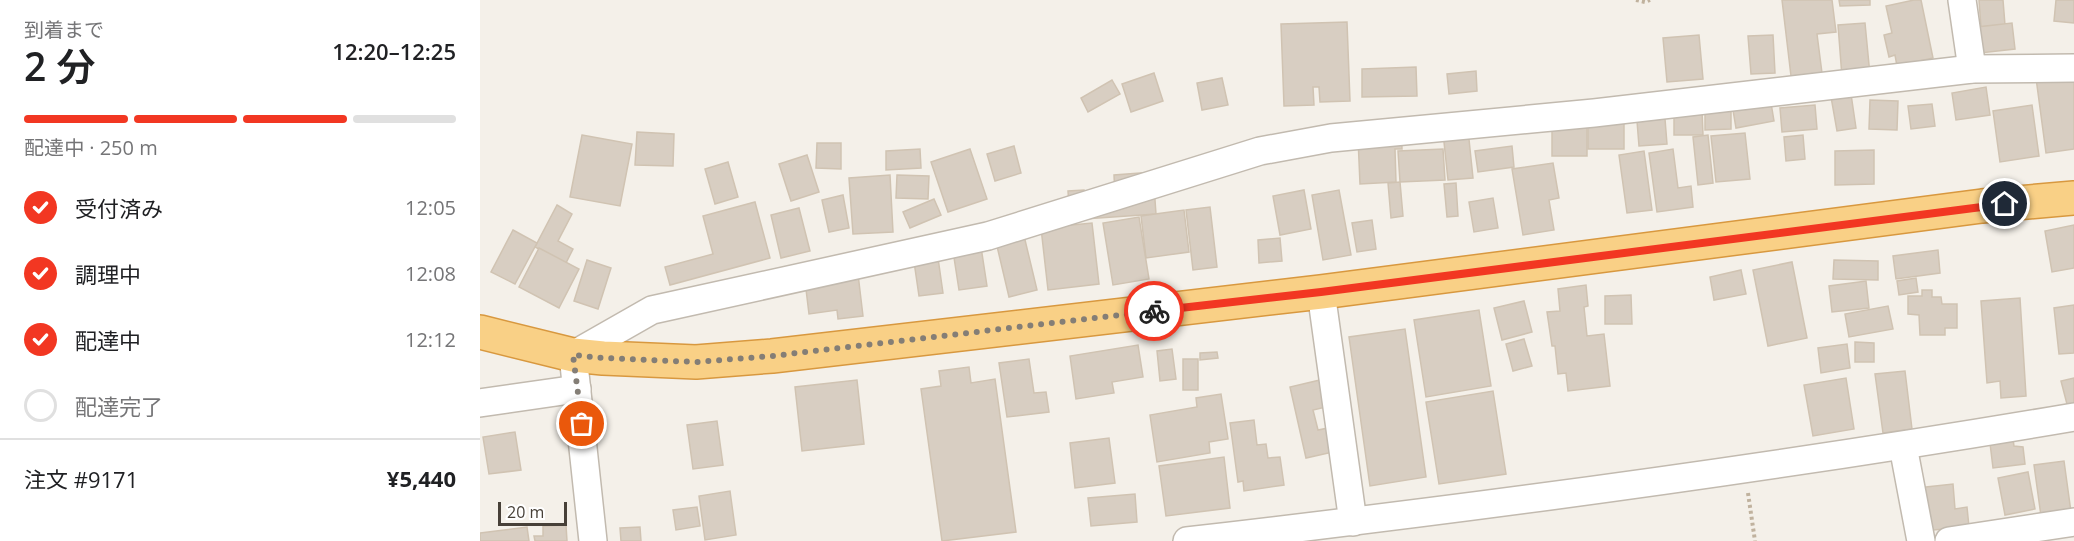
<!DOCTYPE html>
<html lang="ja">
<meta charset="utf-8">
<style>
:root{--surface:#fff;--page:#f2f2f2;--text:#202124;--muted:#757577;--line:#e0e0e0;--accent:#f23722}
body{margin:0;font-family:"Open Sans","Noto Sans JP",sans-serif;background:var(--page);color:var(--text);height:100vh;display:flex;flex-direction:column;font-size:22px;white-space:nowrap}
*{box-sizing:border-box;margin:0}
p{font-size:20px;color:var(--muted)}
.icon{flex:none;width:33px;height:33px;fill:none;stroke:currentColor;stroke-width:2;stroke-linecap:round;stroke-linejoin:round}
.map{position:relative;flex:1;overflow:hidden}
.drawer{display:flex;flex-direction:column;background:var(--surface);width:480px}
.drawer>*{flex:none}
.scale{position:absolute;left:18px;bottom:15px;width:69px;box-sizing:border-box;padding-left:6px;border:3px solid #474038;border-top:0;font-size:16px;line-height:21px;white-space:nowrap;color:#474038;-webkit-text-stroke:4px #fff;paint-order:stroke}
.pin{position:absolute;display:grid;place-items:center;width:51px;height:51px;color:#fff;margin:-26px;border:3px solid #fff;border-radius:50%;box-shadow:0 2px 6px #0007}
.courier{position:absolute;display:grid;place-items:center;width:60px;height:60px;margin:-30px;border:4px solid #f23722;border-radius:50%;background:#fff;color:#222;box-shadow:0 2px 8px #0007}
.head em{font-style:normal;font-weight:600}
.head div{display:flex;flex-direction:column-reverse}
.head{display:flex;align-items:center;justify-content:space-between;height:102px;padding:0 24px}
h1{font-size:39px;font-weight:600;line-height:45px}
.bar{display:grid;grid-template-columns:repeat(4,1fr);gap:9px 6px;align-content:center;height:72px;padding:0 24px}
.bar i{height:8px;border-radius:4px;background:var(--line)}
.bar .selected{background:var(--accent)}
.bar p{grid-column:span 4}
.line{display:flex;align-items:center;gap:15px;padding:0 24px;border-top:2px solid var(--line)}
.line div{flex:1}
ol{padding:0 24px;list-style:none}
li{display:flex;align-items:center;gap:18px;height:66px}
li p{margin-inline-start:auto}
li .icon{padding:6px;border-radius:50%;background:var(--accent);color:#fff;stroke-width:4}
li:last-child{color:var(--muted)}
li i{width:33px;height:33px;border:3px solid var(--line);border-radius:50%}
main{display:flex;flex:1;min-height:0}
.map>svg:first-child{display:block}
.building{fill:#d8cec2;stroke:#d0c3b2;stroke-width:1.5}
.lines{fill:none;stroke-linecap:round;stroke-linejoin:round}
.minor-casing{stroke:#c2baaf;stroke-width:30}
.trunk-casing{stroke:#d8983f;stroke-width:36}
.path{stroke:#c0b29e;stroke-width:4;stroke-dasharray:3 3;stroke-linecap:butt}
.minor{stroke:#fff;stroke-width:27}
.trunk{stroke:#f9d086;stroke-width:33}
.done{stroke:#847e76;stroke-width:6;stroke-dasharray:0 10.8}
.route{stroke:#f23722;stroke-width:8}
</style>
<main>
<section class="drawer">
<div class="head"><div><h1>2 分</h1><p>到着まで</p></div><em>12:20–12:25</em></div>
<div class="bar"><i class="selected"></i><i class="selected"></i><i class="selected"></i><i></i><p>配達中 · 250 m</p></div>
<ol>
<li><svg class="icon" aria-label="check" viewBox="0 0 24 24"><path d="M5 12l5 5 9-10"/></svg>受付済み<p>12:05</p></li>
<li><svg class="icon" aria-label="check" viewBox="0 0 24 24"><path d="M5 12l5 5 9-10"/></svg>調理中<p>12:08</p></li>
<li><svg class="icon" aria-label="check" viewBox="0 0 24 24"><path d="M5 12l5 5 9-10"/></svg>配達中<p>12:12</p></li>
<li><i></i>配達完了</li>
</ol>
<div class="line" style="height:78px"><div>注文 #9171</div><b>¥5,440</b></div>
</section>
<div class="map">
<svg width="1594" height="541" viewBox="0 0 1594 541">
<rect width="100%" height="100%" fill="#f4f0e9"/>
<g class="building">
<polygon points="1302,0 1352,0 1356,32 1337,34 1342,73 1311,76"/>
<polygon points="1359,0 1390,0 1390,5 1360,6"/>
<polygon points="1434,0 1441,0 1453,58 1417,66 1415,55 1409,57 1404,35 1412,33 1406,6"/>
<polygon points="1499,0 1523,0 1525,25 1501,27"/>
<polygon points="1576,0 1594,0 1594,23 1574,21"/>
<polygon points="867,22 870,101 840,102 839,87 833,87 834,105 804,106 801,24"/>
<polygon points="1385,23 1390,75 1362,77 1358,25"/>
<polygon points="1532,23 1535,49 1500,53 1497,27"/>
<polygon points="1219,35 1223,79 1187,82 1183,38"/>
<polygon points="1293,35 1295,73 1271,74 1268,36"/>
<polygon points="936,67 937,96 882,97 882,69"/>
<polygon points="996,71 997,91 969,94 967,74"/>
<polygon points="1594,72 1594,149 1566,153 1556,78"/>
<polygon points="674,73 683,101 651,112 642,84"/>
<polygon points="742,78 748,105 722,110 717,83"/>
<polygon points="632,80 640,94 608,112 601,98"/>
<polygon points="1506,87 1510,115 1476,120 1472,93"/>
<polygon points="1371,94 1376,128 1357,131 1351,97"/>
<polygon points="1390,100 1418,101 1417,130 1389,129"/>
<polygon points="1291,103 1294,121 1256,128 1253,110"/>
<polygon points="1452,104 1455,126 1431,129 1428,106"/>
<polygon points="1335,105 1337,129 1302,132 1300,108"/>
<polygon points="1552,105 1559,156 1520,162 1513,111"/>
<polygon points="1251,108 1251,129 1225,130 1225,109"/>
<polygon points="1194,110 1222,110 1223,135 1194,135"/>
<polygon points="921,119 922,149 915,149 916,182 880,184 878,138 894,137 893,120"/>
<polygon points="1185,119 1187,144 1159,146 1157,121"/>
<polygon points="987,120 993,178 968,180 962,123"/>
<rect x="1108" y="121" width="36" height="28"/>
<rect x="1072" y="122" width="35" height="34"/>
<polygon points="157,132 194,134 193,166 155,165"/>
<polygon points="1265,133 1270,179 1236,182 1231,136"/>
<polygon points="102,135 152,144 140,206 90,197"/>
<polygon points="1228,135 1233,183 1218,185 1213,137"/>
<polygon points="1323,135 1325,159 1306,161 1304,137"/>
<polygon points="337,143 361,143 361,169 336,168"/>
<polygon points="534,146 541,173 515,181 507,154"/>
<polygon points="1032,146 1034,167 998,172 995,151"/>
<polygon points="440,149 441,168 406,170 406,151"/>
<polygon points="490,149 507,199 468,212 451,162"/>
<polygon points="963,149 965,180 920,182 918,151"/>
<polygon points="1193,149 1198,188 1211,186 1213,207 1177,212 1169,153"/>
<polygon points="1394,150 1394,184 1355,185 1355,151"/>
<polygon points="1164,151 1172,210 1147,213 1139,155"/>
<polygon points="327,155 339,192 311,201 299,164"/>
<polygon points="248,162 258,197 235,204 225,169"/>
<polygon points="1073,163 1079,198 1069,200 1074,230 1043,235 1032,169"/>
<polygon points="673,172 676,214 590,220 588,191 604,190 604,199 635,197 634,175"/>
<polygon points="410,175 413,232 373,234 369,178"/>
<polygon points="417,175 449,176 448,199 416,198"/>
<polygon points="920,182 923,216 911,218 908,183"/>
<polygon points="976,183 978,216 967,217 964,184"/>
<polygon points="824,190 831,229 800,235 793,196"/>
<polygon points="859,190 871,255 843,260 832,195"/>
<polygon points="363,195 369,228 349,232 342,200"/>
<polygon points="1013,198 1018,228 994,232 989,202"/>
<polygon points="454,199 461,215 430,228 423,212"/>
<polygon points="275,202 290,258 190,285 185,267 233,254 223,216"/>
<polygon points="77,205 92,214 78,241 93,249 86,263 55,247"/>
<polygon points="730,207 737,267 713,270 706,210"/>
<polygon points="319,208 330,251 301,258 291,215"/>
<polygon points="704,210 709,252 666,258 661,216"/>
<polygon points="659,217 669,279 633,285 623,223"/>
<polygon points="540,219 557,290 529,297 512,225"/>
<polygon points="892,220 896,249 877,252 872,223"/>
<polygon points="612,223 619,284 568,290 561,228"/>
<polygon points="1594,225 1594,268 1572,272 1565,231"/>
<polygon points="33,230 57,243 35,284 11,272"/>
<polygon points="455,237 463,293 439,296 431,241"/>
<polygon points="800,238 802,261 779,263 778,240"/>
<polygon points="501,247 507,286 479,290 473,251"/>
<polygon points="59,248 99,269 79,308 39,287"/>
<polygon points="1458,250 1460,273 1416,279 1413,256"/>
<polygon points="107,260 131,268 118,309 94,301"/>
<polygon points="1354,260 1398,261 1398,280 1353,279"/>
<polygon points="1312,262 1327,338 1288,346 1273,270"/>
<polygon points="1261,270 1266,294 1234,300 1230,277"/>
<polygon points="378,274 383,316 358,319 357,310 329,314 325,281"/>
<polygon points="1436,278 1438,292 1419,295 1417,281"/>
<polygon points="1386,281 1389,308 1352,312 1349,286"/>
<polygon points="1106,285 1108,306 1104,307 1107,336 1124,334 1130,386 1088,391 1086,373 1078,374 1075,346 1072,346 1067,312 1080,311 1078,289"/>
<polygon points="1442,290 1452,290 1452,297 1461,297 1462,304 1477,304 1477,328 1465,328 1465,335 1440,335 1439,315 1428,314 1428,296 1442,296"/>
<polygon points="1151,295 1152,324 1125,324 1125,296"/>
<polygon points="1540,298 1546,396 1521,398 1520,381 1507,383 1501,301"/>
<polygon points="1044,301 1052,332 1022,340 1014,308"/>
<polygon points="1594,305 1594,353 1579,354 1574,308"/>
<polygon points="1408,306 1413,329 1369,337 1365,314"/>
<polygon points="999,310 1011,386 946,397 934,320"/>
<polygon points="925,329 946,477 890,486 869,337"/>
<polygon points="1044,339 1052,366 1033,371 1026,344"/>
<polygon points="1375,342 1394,343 1394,362 1375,362"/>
<polygon points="1367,344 1370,368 1341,373 1338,348"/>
<polygon points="658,345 663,377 632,382 634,393 596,399 590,356"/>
<polygon points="692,349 696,379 680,381 677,351"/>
<polygon points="737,352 738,358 720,360 720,353"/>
<polygon points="549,359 554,393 566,392 569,412 527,417 519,363"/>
<rect x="703" y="359" width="15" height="31"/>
<polygon points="489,367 491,383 515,379 536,532 462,541 441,389 461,386 459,371"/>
<polygon points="1425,371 1432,429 1403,433 1395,374"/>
<polygon points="1366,378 1374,429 1333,436 1324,385"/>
<polygon points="1594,378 1594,406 1588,408 1581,381"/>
<polygon points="377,380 384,444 322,451 315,387"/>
<polygon points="840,380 846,407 833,410 838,430 848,428 853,452 826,458 810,387"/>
<polygon points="1013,391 1026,474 959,484 946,402"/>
<polygon points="741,394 748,439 729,442 730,453 677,462 670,415 717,407 716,398"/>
<polygon points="774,420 777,445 786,444 788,458 800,457 804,485 764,491 763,481 758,482 750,423"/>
<polygon points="237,421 243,465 213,469 207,425"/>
<polygon points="35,432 41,470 9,474 3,437"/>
<polygon points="1532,432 1534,446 1543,447 1545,464 1513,468 1509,435"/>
<polygon points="629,438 635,483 595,488 590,443"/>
<polygon points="744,457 750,508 686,516 679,466"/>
<polygon points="1584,461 1591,512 1561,516 1554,465"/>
<polygon points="1548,472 1555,509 1525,515 1518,478"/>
<polygon points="1473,484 1475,509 1487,507 1489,527 1441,531 1437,488"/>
<polygon points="250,491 256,535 225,540 219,496"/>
<polygon points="655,494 657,522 611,526 608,498"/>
<polygon points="217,507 220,526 196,530 193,510"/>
<polygon points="86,525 87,541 55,541 54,536 63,536 63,526"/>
<polygon points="47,527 49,541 0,541 0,533"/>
<polygon points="160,527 161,541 141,541 140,528"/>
</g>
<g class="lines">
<g class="minor-casing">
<g id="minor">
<polyline points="1482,0 1492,69"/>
<polyline points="841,292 873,522"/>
<polyline points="0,403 97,389"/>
<polyline points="1423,446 1441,541"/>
<polyline points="113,541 93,355 172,310 508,236 780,151 851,138 1114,113 1492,69 1594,68"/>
<path d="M707 541C1003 507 1300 467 1594 417"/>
<polyline points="1469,541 1594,522"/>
</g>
</g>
<g class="trunk-casing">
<polyline id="trunk" points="0,332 93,355 123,358 216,362 292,356 841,292 1502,206 1594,198"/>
</g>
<g class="path">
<polyline points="1156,0 1165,2 1170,0"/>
<polyline points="1268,493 1275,541"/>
</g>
<use href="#minor" class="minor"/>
<use href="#trunk" class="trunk"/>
</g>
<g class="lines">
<polyline class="done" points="102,424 93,355 123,358 216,362 292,356 674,311"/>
<polyline class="route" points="674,311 841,292 1525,204"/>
</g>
</svg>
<div class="scale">20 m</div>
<div class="pin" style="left:102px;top:424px;background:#ea580c"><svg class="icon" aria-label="bag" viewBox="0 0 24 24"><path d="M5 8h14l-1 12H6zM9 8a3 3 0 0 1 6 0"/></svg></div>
<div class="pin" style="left:1525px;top:204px;background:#1f2937"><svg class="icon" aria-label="home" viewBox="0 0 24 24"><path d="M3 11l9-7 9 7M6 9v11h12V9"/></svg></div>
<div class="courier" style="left:674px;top:311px"><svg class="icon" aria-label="bike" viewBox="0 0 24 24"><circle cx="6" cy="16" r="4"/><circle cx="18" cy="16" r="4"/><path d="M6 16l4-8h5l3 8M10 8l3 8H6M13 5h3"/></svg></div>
</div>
</main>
